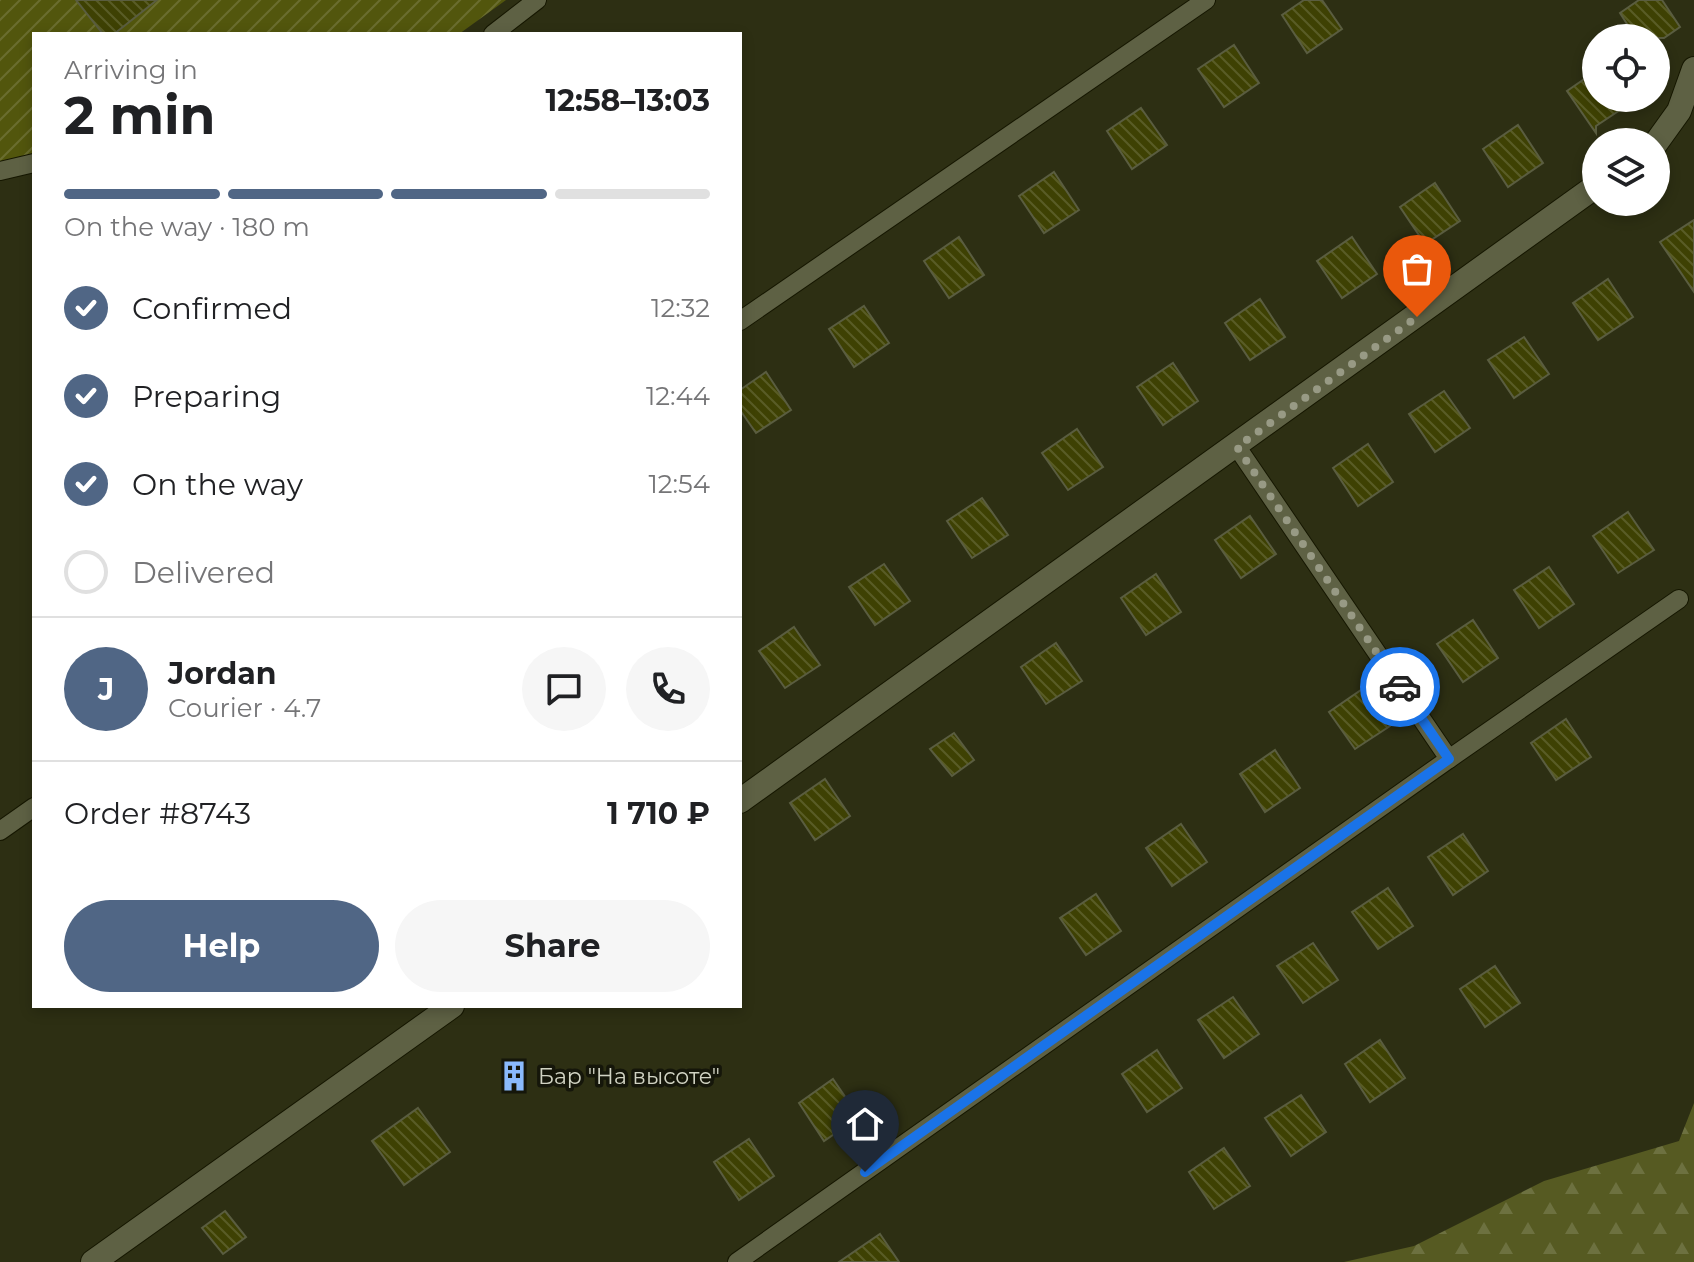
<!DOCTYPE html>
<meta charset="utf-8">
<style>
:root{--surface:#fff;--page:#f6f6f6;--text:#202124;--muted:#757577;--line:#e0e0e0;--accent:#506685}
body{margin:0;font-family:Montserrat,sans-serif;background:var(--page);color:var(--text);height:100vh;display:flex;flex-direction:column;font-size:30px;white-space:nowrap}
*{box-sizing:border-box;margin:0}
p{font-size:26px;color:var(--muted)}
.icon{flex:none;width:44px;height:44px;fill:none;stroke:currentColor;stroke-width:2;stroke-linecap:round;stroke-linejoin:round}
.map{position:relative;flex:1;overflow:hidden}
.details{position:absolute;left:32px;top:32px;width:710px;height:976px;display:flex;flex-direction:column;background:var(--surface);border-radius:0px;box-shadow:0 4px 12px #0003}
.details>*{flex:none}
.fabs{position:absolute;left:1582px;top:24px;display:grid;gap:16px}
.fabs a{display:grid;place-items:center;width:88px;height:88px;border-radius:50%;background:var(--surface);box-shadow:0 4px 12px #0003;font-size:40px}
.pin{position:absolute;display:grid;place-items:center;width:68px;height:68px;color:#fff;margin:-82px -34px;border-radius:50% 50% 50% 0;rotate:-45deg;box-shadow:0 0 8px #0007}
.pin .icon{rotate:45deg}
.courier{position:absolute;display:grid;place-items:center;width:80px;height:80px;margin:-40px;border:6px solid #1a73e8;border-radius:50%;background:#fff;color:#222;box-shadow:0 2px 10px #0007}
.head em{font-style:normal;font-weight:700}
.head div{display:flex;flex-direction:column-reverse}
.head{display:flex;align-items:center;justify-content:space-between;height:136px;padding:0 32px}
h1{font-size:52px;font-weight:700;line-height:60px}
.bar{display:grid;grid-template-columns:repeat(4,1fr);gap:12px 8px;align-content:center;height:96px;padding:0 32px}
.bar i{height:10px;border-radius:6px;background:var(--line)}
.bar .selected{background:var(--accent)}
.bar p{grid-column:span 4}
.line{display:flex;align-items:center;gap:20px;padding:0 32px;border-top:2px solid var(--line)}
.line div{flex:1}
.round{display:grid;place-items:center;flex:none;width:84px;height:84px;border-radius:42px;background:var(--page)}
ol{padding:0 32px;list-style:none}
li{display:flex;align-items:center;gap:24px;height:88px}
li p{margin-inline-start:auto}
li .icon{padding:8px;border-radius:50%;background:var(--accent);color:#fff;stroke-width:4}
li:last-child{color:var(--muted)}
li i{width:44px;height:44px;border:4px solid var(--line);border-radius:50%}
.primary-button{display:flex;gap:16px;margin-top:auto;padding:16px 32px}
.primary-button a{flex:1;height:92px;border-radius:48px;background:var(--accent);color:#fff;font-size:32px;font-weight:700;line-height:92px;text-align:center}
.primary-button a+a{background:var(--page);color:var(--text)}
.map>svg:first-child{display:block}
.forest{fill:url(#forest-firs)}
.garden{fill:url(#garden-furrows)}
.building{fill:url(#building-back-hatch);stroke:#5a5d40;stroke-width:2}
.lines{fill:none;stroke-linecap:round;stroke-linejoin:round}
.service-casing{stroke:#161700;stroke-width:20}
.minor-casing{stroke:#161700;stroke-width:26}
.service{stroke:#5e6144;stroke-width:18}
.minor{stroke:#5e6144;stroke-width:24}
.done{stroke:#989a85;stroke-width:8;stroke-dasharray:0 14.4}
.route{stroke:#1a73e8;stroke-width:10}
.labels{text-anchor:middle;stroke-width:7;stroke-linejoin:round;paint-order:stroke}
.poi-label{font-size:22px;fill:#d1d3c3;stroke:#15160a;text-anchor:start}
</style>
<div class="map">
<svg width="1694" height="1262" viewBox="0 0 1694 1262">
<defs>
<pattern id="forest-firs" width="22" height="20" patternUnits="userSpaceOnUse" patternTransform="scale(2)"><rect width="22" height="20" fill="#565a22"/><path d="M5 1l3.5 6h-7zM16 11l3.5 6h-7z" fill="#6d7140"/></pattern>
<pattern id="garden-furrows" width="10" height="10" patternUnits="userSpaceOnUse" patternTransform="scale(2)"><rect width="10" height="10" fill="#52560d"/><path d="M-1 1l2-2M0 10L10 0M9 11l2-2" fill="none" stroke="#6a6d2f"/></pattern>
<pattern id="building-back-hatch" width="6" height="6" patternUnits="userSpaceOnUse" patternTransform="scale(2)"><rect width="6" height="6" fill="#3e4103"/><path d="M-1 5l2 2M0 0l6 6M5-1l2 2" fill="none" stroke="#595c26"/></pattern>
</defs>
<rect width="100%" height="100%" fill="#2d2f13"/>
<polygon class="forest" points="1694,1103 1694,1262 1344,1262 1414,1246 1544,1181 1679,1141"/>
<polygon class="garden" points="0,0 506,0 459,34 34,34 34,162 0,168"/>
<g class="building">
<polygon points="76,0 157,0 114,34 103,34"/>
<polygon points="1304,0 1322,0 1342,29 1307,53 1282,15"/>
<polygon points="1639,0 1662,0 1680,27 1664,38 1636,38 1620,13"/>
<polygon points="1234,45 1259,83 1224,107 1198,69"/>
<polygon points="1596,71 1596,98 1638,98 1596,126 1596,133 1567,91"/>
<polygon points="1141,108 1167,145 1132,169 1107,131"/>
<polygon points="1518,125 1543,163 1508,187 1483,149"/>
<polygon points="1054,172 1079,210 1044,233 1019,196"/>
<polygon points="1435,183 1460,221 1425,244 1400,207"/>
<polygon points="1694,220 1694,292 1660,242"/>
<polygon points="959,237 984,275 949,298 924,261"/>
<polygon points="1352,237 1377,274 1342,298 1317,261"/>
<polygon points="1608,279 1633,317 1598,340 1573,303"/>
<polygon points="1260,299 1285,337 1250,360 1225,323"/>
<polygon points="864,306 889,343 854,367 829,329"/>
<polygon points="1524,337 1549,374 1514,398 1488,360"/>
<polygon points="1173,363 1198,401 1163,425 1137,387"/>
<polygon points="766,372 791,410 756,433 740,410 740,390"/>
<polygon points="1444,391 1470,428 1435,452 1409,414"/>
<polygon points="1077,429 1103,467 1068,490 1042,453"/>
<polygon points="1368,444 1393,482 1358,506 1333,468"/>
<polygon points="982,498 1008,535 972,558 947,521"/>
<polygon points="1628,512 1654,550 1618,573 1593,536"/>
<polygon points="1250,516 1276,554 1241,578 1215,540"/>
<polygon points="884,564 910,601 875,625 849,587"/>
<polygon points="1549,567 1574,604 1539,628 1514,590"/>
<polygon points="1156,574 1181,612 1146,635 1121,598"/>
<polygon points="1473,620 1498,658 1463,682 1437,644"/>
<polygon points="794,627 820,665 785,688 759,651"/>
<polygon points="1056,643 1082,681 1046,704 1021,667"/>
<polygon points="1364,688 1390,726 1355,749 1329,712"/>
<polygon points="1566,719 1591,757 1556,780 1531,743"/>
<polygon points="954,733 974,760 952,776 930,749"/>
<polygon points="1275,750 1300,788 1265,812 1240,774"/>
<polygon points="825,779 850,816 815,840 790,803"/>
<polygon points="1181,824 1207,862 1172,886 1146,848"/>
<polygon points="1463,834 1488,871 1453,895 1428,857"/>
<polygon points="1388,888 1413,926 1378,949 1352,912"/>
<polygon points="1096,894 1121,931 1086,955 1060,918"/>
<polygon points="1313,943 1338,980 1303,1003 1277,966"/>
<polygon points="1495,966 1520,1003 1485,1027 1460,989"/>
<polygon points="1233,997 1259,1034 1224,1058 1198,1020"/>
<polygon points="1380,1040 1405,1078 1370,1102 1345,1064"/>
<polygon points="1157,1050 1182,1088 1147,1112 1122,1074"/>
<polygon points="833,1079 859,1117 824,1141 799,1103"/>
<polygon points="1301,1095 1326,1132 1291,1156 1265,1118"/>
<polygon points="418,1108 450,1152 404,1185 372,1141"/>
<polygon points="749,1139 774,1176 739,1200 714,1162"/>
<polygon points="1224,1148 1250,1186 1214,1209 1189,1172"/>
<polygon points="225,1211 246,1237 223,1254 202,1228"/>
<polygon points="880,1234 899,1262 839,1262"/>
</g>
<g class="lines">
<g class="service-casing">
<g id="service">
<polyline points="493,34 537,0"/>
<polyline points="0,171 34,163"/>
<polyline points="740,321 1206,0"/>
<polyline points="1449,759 1679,599"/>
<polyline points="0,831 34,807"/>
<polyline points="737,1262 1449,759 1237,447"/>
</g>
</g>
<g class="minor-casing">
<g id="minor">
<polyline points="1656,143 1679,111 1694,69"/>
<polyline points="740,801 1596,186"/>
<polyline points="93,1262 452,1006"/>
</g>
</g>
<use href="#service" class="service"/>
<use href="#minor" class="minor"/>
</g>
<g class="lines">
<polyline class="done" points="1400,687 1237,447 1417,317"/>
<polyline class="route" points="865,1172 1449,759 1400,687"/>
</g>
<defs>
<g id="building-bare" transform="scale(2.4)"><path d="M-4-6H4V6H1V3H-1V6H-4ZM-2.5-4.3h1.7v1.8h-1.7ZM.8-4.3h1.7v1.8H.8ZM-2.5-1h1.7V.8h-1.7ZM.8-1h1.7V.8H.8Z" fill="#8abafc" stroke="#15160a" stroke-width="2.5" paint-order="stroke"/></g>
</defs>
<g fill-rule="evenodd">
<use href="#building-bare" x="514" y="1076"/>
</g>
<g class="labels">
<g class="poi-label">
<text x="538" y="1084">Бар "На высоте"</text>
</g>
</g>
</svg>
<div class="fabs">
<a><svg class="icon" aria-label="locate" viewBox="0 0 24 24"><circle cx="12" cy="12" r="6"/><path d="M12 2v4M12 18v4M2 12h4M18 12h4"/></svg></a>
<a><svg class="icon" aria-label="layers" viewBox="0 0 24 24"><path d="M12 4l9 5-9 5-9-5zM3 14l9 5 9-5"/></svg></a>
</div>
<div class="pin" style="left:1417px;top:317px;background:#ea580c"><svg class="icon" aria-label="bag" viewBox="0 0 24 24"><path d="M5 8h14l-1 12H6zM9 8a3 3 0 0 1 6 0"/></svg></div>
<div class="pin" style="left:865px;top:1172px;background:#1f2937"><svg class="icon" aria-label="home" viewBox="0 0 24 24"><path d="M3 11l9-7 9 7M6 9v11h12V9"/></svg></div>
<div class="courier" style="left:1400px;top:687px"><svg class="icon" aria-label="car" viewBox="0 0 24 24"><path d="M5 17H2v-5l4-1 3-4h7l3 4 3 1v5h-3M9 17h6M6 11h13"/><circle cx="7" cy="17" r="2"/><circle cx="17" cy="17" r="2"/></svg></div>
<section class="details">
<div class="head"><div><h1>2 min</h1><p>Arriving in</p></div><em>12:58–13:03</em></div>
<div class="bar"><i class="selected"></i><i class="selected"></i><i class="selected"></i><i></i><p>On the way · 180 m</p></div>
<ol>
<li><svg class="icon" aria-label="check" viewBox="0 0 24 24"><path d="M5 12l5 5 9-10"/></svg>Confirmed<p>12:32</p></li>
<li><svg class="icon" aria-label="check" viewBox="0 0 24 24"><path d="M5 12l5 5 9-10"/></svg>Preparing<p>12:44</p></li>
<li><svg class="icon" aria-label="check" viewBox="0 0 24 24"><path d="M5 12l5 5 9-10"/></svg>On the way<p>12:54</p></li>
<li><i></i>Delivered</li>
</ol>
<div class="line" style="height:144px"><b class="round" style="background:var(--accent);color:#fff">J</b><div><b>Jordan</b><p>Courier · 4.7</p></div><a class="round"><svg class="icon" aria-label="chat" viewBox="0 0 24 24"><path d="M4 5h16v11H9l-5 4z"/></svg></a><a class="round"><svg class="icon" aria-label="phone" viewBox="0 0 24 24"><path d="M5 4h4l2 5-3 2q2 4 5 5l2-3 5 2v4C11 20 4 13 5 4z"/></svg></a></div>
<div class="line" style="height:104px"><div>Order #8743</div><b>1 710 ₽</b></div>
<div class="primary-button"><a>Help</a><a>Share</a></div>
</section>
</div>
